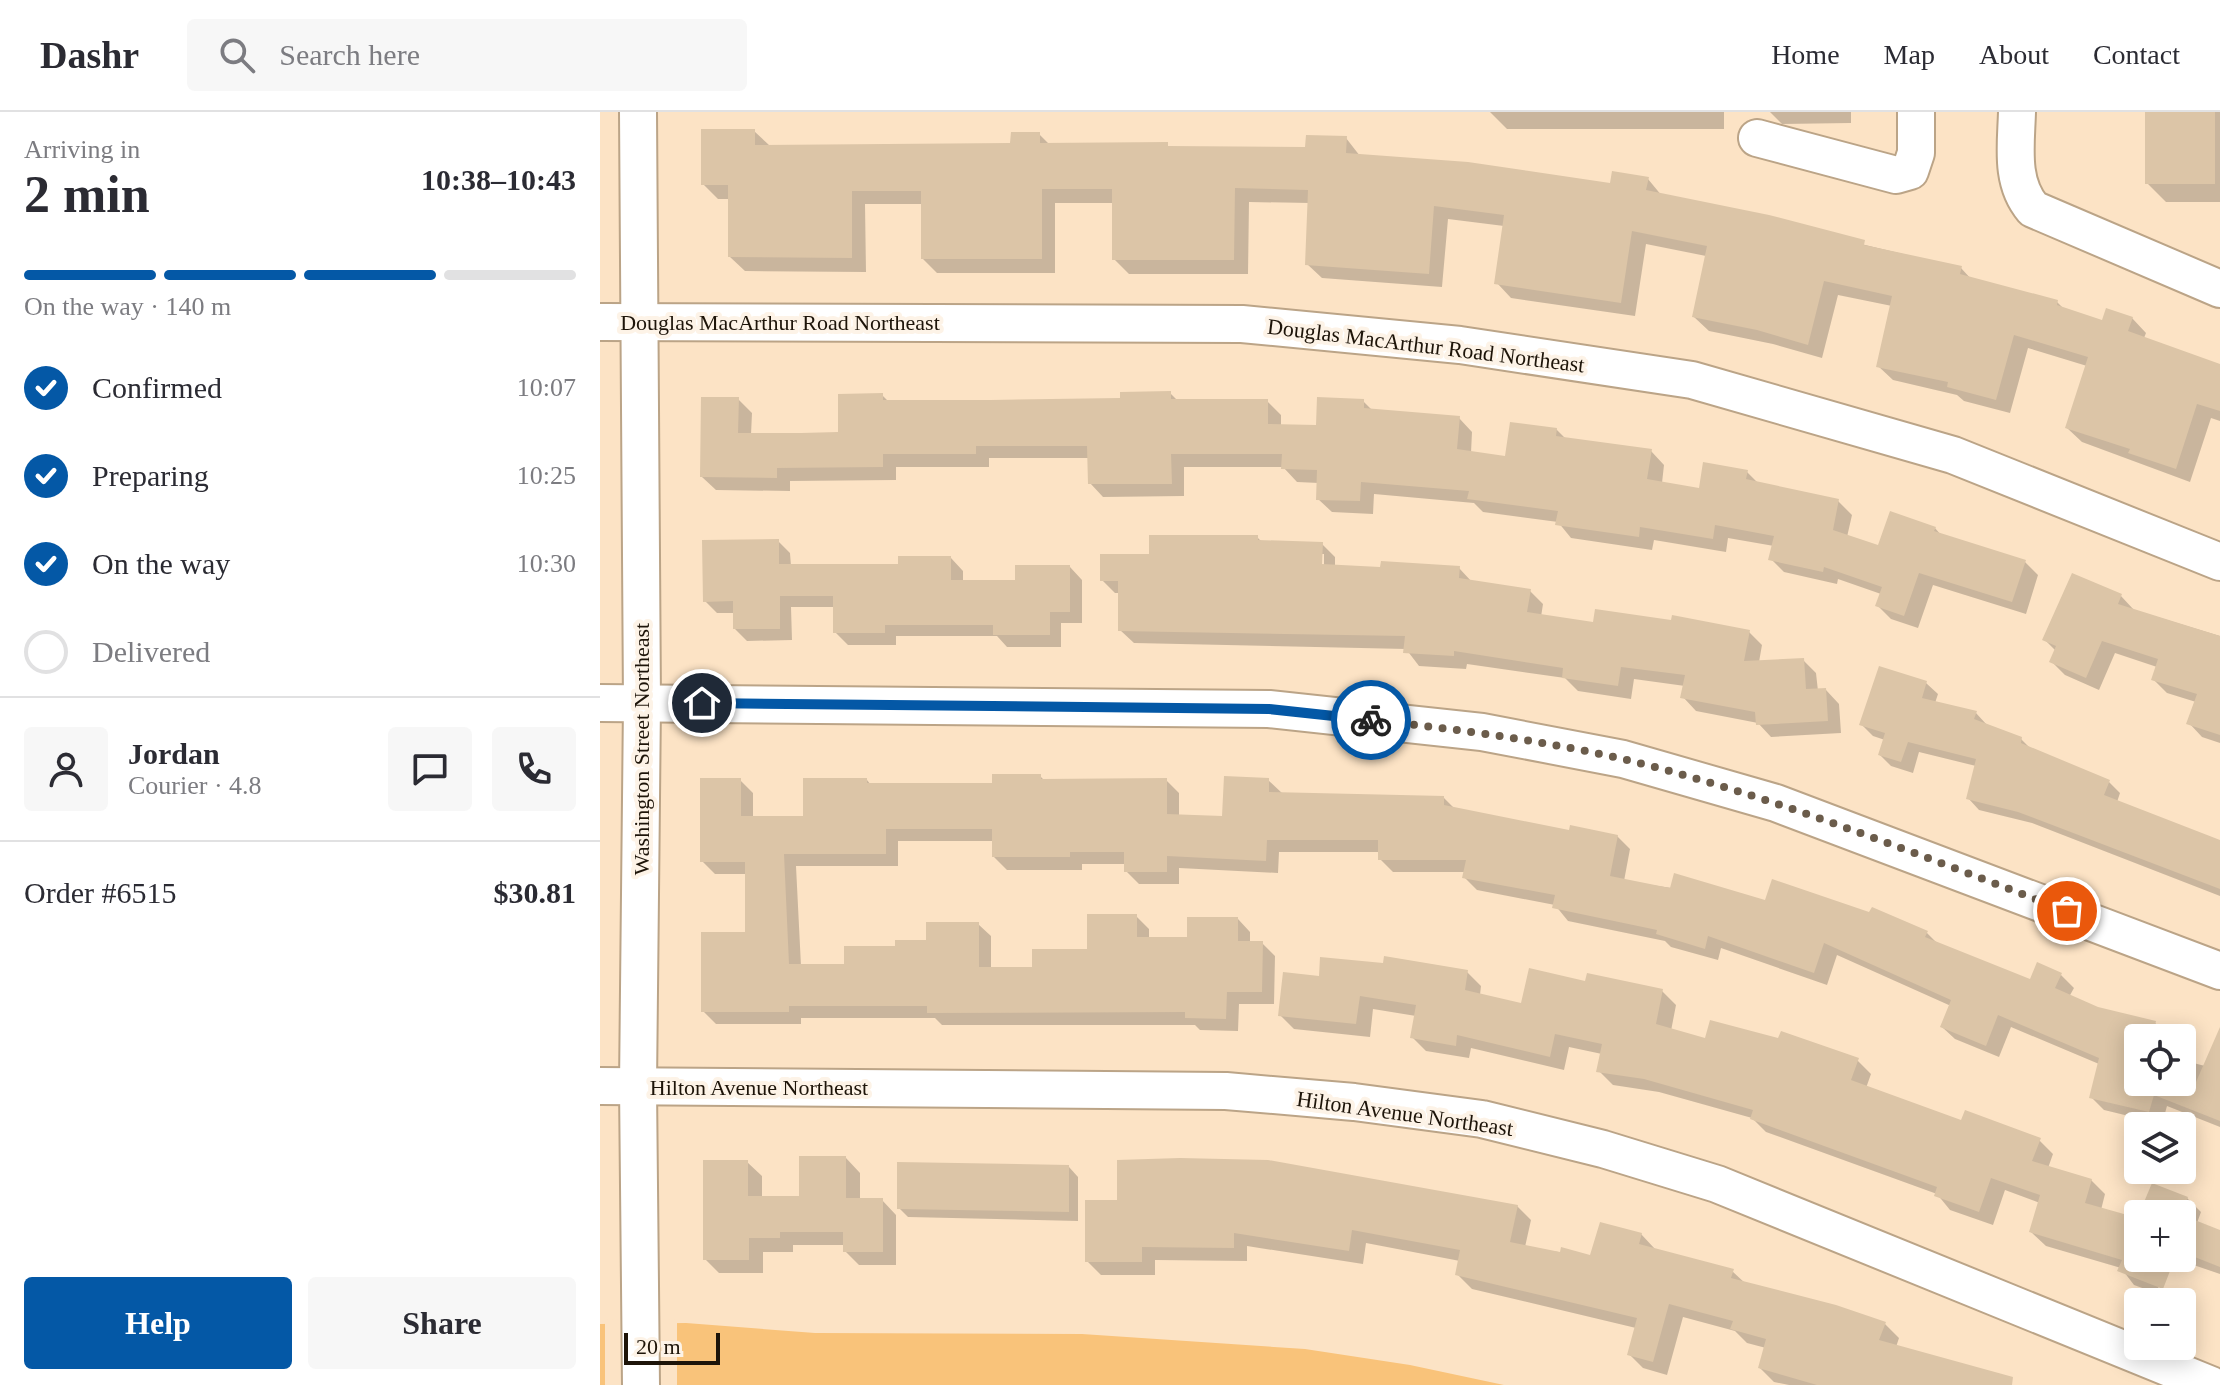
<!DOCTYPE html>
<meta charset="utf-8">
<style>
:root{--surface:#fff;--page:#f7f7f7;--text:#2b2b33;--muted:#7c7c81;--line:#e1e1e2;--accent:#0458a6}
body{margin:0;font-family:"Times New Roman",serif;background:var(--page);color:var(--text);height:100vh;display:flex;flex-direction:column;font-size:30px;white-space:nowrap}
*{box-sizing:border-box;margin:0}
p{font-size:26px;color:var(--muted)}
.icon{flex:none;width:44px;height:44px;fill:none;stroke:currentColor;stroke-width:2;stroke-linecap:round;stroke-linejoin:round}
.map{position:relative;flex:1;overflow:hidden}
.panel{display:flex;flex-direction:column;background:var(--surface);width:600px}
.panel>*{flex:none}
.controls{position:absolute;left:1524px;top:912px;display:grid;gap:16px}
.controls a{display:grid;place-items:center;width:72px;height:72px;border-radius:8px;background:var(--surface);box-shadow:0 4px 20px #0003;font-size:40px}
.scale{position:absolute;left:24px;bottom:20px;width:96px;box-sizing:border-box;padding-left:8px;border:4px solid #1d1409;border-top:0;font-size:22px;line-height:28px;white-space:nowrap;color:#1d1409;-webkit-text-stroke:6px #fdf3e7;paint-order:stroke}
.pin{position:absolute;display:grid;place-items:center;width:68px;height:68px;color:#fff;margin:-34px;border:4px solid #fff;border-radius:50%;box-shadow:0 2px 8px #0007}
.courier{position:absolute;display:grid;place-items:center;width:80px;height:80px;margin:-40px;border:6px solid #0458a6;border-radius:50%;background:#fff;color:#222;box-shadow:0 2px 10px #0007}
.overview em{font-style:normal;font-weight:800}
.overview div{display:flex;flex-direction:column-reverse}
.overview{display:flex;align-items:center;justify-content:space-between;height:136px;padding:0 24px}
h1{font-size:52px;font-weight:800;line-height:60px}
.bar{display:grid;grid-template-columns:repeat(4,1fr);gap:12px 8px;align-content:center;height:96px;padding:0 24px}
.bar i{height:10px;border-radius:6px;background:var(--line)}
.bar .current{background:var(--accent)}
.bar p{grid-column:span 4}
.line{display:flex;align-items:center;gap:20px;padding:0 24px;border-top:2px solid var(--line)}
.line div{flex:1}
.round{display:grid;place-items:center;flex:none;width:84px;height:84px;border-radius:8px;background:var(--page)}
ol{padding:0 24px;list-style:none}
li{display:flex;align-items:center;gap:24px;height:88px}
li p{margin-inline-start:auto}
li .icon{padding:8px;border-radius:50%;background:var(--accent);color:#fff;stroke-width:4}
li:last-child{color:var(--muted)}
li i{width:44px;height:44px;border:4px solid var(--line);border-radius:50%}
.primary-button{display:flex;gap:16px;margin-top:auto;padding:16px 24px}
.primary-button a{flex:1;height:92px;border-radius:8px;background:var(--accent);color:#fff;font-size:32px;font-weight:800;line-height:92px;text-align:center}
.primary-button a+a{background:var(--page);color:var(--text)}
header{display:flex;align-items:center;gap:48px;box-sizing:border-box;height:112px;padding:0 40px;background:var(--surface);border-bottom:2px solid var(--line)}
header strong{font-size:38px}
nav{display:flex;gap:44px;margin-inline-start:auto;font-size:28px}
.search{width:560px;height:72px;background:var(--page);display:flex;align-items:center;gap:20px;box-sizing:border-box;padding:0 28px;border-radius:8px;color:var(--muted);font-size:30px}
main{display:flex;flex:1;min-height:0}
.map>svg:first-child{display:block}
.water{fill:#f9c37a}
.pier{fill:#fce3c5}
.shadow{fill:#0003;fill-rule:evenodd}
.building{fill:#dcc5a7}
.lines{fill:none;stroke-linecap:round;stroke-linejoin:round}
.minor-casing{stroke:#bba487;stroke-width:40}
.minor{stroke:#fff;stroke-width:36}
.done{stroke:#6b5c4b;stroke-width:8;stroke-dasharray:0 14.4}
.route{stroke:#0458a6;stroke-width:10}
.labels{text-anchor:middle;stroke-width:8;stroke-linejoin:round;paint-order:stroke}
.street-label{font-size:22px;fill:#1d1409;stroke:#fdf3e7}
</style>
<header>
<strong>Dashr</strong>
<div class="search"><svg class="icon" aria-label="search" viewBox="0 0 24 24"><circle cx="10" cy="10" r="6"/><path d="M15 15l6 6"/></svg>Search here</div>
<nav><a>Home</a><a>Map</a><a>About</a><a>Contact</a></nav>
</header>
<main>
<section class="panel">
<div class="overview"><div><h1>2 min</h1><p>Arriving in</p></div><em>10:38–10:43</em></div>
<div class="bar"><i class="current"></i><i class="current"></i><i class="current"></i><i></i><p>On the way · 140 m</p></div>
<ol>
<li><svg class="icon" aria-label="check" viewBox="0 0 24 24"><path d="M5 12l5 5 9-10"/></svg>Confirmed<p>10:07</p></li>
<li><svg class="icon" aria-label="check" viewBox="0 0 24 24"><path d="M5 12l5 5 9-10"/></svg>Preparing<p>10:25</p></li>
<li><svg class="icon" aria-label="check" viewBox="0 0 24 24"><path d="M5 12l5 5 9-10"/></svg>On the way<p>10:30</p></li>
<li><i></i>Delivered</li>
</ol>
<div class="line" style="height:144px"><a class="round"><svg class="icon" aria-label="person" viewBox="0 0 24 24"><circle cx="12" cy="8" r="4"/><path d="M4 21q1-7 8-7t8 7"/></svg></a><div><b>Jordan</b><p>Courier · 4.8</p></div><a class="round"><svg class="icon" aria-label="chat" viewBox="0 0 24 24"><path d="M4 5h16v11H9l-5 4z"/></svg></a><a class="round"><svg class="icon" aria-label="phone" viewBox="0 0 24 24"><path d="M5 4h4l2 5-3 2q2 4 5 5l2-3 5 2v4C11 20 4 13 5 4z"/></svg></a></div>
<div class="line" style="height:104px"><div>Order #6515</div><b>$30.81</b></div>
<div class="primary-button"><a>Help</a><a>Share</a></div>
</section>
<div class="map">
<svg width="1620" height="1273" viewBox="0 0 1620 1273">
<rect width="100%" height="100%" fill="#fce3c5"/>
<polygon class="water" points="86,1211 215,1221 482,1222 705,1237 810,1253 904,1273 0,1273 0,1212"/>
<polygon class="pier" points="77,1207 77,1273 5,1273 5,1208"/>
<g class="shadow">
<polygon points="890,0 1124,0 1124,17 907,17"/>
<polygon points="1170,0 1251,0 1251,11 1182,12"/>
<polygon points="1547,0 1620,0 1620,90 1566,90 1547,71"/>
<polygon points="154,19 169,33 412,33 439,22 450,33 707,37 746,26 760,44 1012,73 1048,67 1062,84 1361,156 1372,168 1457,190 1465,198 1504,210 1532,206 1546,221 1544,226 1620,255 1620,309 1611,306 1590,370 1482,330 1467,316 1487,254 1428,236 1410,301 1364,289 1357,283 1293,268 1278,254 1292,194 1238,183 1222,246 1173,232 1109,219 1094,205 1106,144 1046,132 1035,204 911,186 897,171 904,114 848,107 842,175 722,166 707,152 710,91 649,90 648,162 529,162 514,147 514,91 455,91 455,161 337,161 323,147 323,92 265,92 266,160 145,159 130,145 130,87 118,87 103,72"/>
<polygon points="570,281 578,289 667,289 681,303 681,314 718,315 763,289 773,299 859,306 872,320 871,341 907,346 956,317 966,327 1051,339 1064,353 1062,371 1101,378 1147,360 1158,371 1238,389 1252,403 1247,425 1279,436 1335,416 1341,423 1425,450 1438,463 1426,502 1333,473 1318,516 1291,507 1277,493 1281,482 1238,467 1237,472 1184,460 1171,447 1174,434 1128,426 1126,440 1054,428 1052,438 971,426 958,410 883,400 874,391 774,382 773,402 732,400 718,387 719,371 697,370 683,355 584,355 584,384 503,385 490,371 489,346 389,346 389,355 296,355 296,368 190,369 190,379 116,378 102,365 138,287 152,301 151,323 240,322 282,283 289,290 522,288"/>
<path d="M657 425 662 430 722 432 735 445V455L859 456 872 470 930 479 943 492 941 505 995 512 1149 520 1162 533 1159 550 1203 548 1216 561 1218 579 1226 578 1239 592 1241 621 1171 625 1158 611 1096 599 1083 585 1085 574 1034 567 1031 587 978 579 965 566 867 552 866 557 819 554 806 537 534 531 520 518V481H515L502 468 551 444ZM720 442H724V462Z"/>
<polygon points="178,429 190,441 191,454 300,454 351,446 363,459 363,470 417,470 470,455 482,468 482,511 461,511 461,535 407,535 397,524 296,524 296,533 248,533 235,520 235,495 191,495 192,528 147,529 135,517 135,501 117,501 105,489"/>
<polygon points="1521,484 1534,498 1620,524 1620,631 1602,625 1589,611 1596,590 1567,581 1553,567 1557,555 1515,541 1499,578 1465,563 1451,549 1456,539 1445,528"/>
<polygon points="1326,571 1338,582 1335,591 1376,601 1387,613 1421,627 1432,638 1509,670 1520,681 1517,690 1620,730 1620,784 1432,711 1379,698 1368,686 1376,654 1319,640 1313,661 1291,654 1280,643 1285,628 1273,624 1261,612"/>
<polygon points="440,664 445,669 566,668 579,681 579,704 624,706 668,668 683,682 844,686 855,697 970,720 1017,724 1030,737 1024,769 1167,790 1327,821 1338,832 1431,869 1461,863 1474,876 1469,885 1497,897 1555,911 1568,924 1538,926 1538,970 1582,970 1582,948 1605,954 1620,944 1620,1015 1567,994 1562,1012 1504,998 1491,985 1499,952 1411,915 1399,945 1355,927 1342,915 1351,894 1237,843 1227,873 1121,836 1118,848 1071,835 1065,829 968,809 955,793 877,778 864,765 865,760 793,760 780,747 780,740 679,740 678,761 579,756 579,772 539,772 526,759 526,752 482,752 482,758 407,758 394,745 394,729 298,729 298,754 196,754 201,854 246,854 378,812 391,824 391,857 434,857 489,839 536,804 549,817 549,827 589,827 638,807 650,820 650,831 662,831 675,844 674,892 639,892 638,919 600,918 595,913 342,913 335,906 201,906 201,912 116,912 103,899 147,822 147,762 115,762 102,749 140,668 153,681 153,706 205,706 267,668 271,673 394,673"/>
<polygon points="867,860 881,874 880,883 923,893 987,871 1062,879 1076,893 1071,919 1107,929 1257,948 1271,962 1266,976 1363,1010 1439,1028 1453,1042 1448,1056 1491,1068 1505,1082 1501,1098 1538,1109 1538,1146 1571,1146 1556,1181 1534,1173 1521,1156 1446,1134 1431,1120 1440,1091 1405,1078 1393,1113 1350,1098 1337,1082 1166,1020 1152,1006 1059,980 1013,973 999,959 1002,942 969,935 964,958 871,936 869,946 826,939 812,925 816,904 773,897 770,925 694,917 680,903 720,866"/>
<polygon points="246,1046 260,1061 260,1088 282,1088 296,1103 296,1153 259,1153 245,1139 245,1133 193,1133 193,1140 163,1140 163,1161 119,1161 105,1147 147,1050 162,1064 162,1086 201,1086"/>
<polygon points="469,1055 478,1065 478,1109 308,1105 299,1096"/>
<polygon points="1587,1086 1601,1100 1597,1111 1620,1120 1620,1162 1573,1146 1582,1146 1582,1102 1542,1102"/>
<polygon points="487,1090 917,1094 931,1108 925,1135 992,1145 1041,1122 1055,1137 1132,1159 1146,1172 1285,1212 1299,1226 1296,1235 1408,1273 1189,1273 1174,1270 1160,1256 1166,1236 1147,1231 1135,1219 1083,1205 1067,1263 1043,1256 1029,1242 1036,1216 872,1177 857,1162 860,1149 766,1131 763,1152 647,1134 647,1149 555,1148 555,1163 501,1163 487,1149"/>
</g>
<g class="building">
<rect x="1545" y="0" width="70" height="72"/>
<polygon points="101,17 155,17 155,33 410,31 411,20 440,20 440,31 568,30 568,34 705,35 706,23 747,24 746,41 868,50 1010,71 1012,59 1049,65 1046,78 1169,103 1265,128 1264,133 1362,154 1360,162 1458,188 1457,193 1502,208 1506,196 1533,205 1528,219 1620,252 1620,299 1597,292 1576,357 1528,341 1530,337 1465,316 1488,245 1414,223 1396,288 1347,275 1348,270 1276,255 1292,184 1224,169 1208,233 1157,218 1092,205 1107,134 1032,119 1021,191 894,172 904,103 834,94 829,162 705,153 708,78 635,76 634,148 512,148 512,77 442,77 442,147 321,147 321,79 252,79 252,146 128,145 128,73 101,73"/>
<polygon points="571,279 571,287 668,287 668,312 716,313 717,285 764,287 764,296 860,304 857,337 905,344 910,310 957,316 956,324 1052,337 1047,367 1099,376 1103,350 1148,358 1146,367 1239,387 1233,418 1278,433 1290,399 1336,415 1334,419 1426,448 1412,490 1319,461 1304,504 1275,494 1282,475 1224,455 1223,460 1168,448 1174,424 1115,413 1113,427 1040,415 1039,425 955,413 958,399 867,387 869,379 761,370 760,389 716,388 717,358 681,357 682,342 571,342 572,372 488,372 487,334 376,334 376,342 283,342 283,355 177,356 177,366 100,365 101,285 139,285 138,321 201,321 238,320 238,282 283,281 283,288 391,288 520,286 520,280"/>
<polygon points="549,423 658,423 658,428 723,430 722,452 780,455 781,449 860,454 859,466 931,477 927,500 993,510 995,497 1071,508 1072,503 1150,518 1144,549 1204,546 1206,577 1226,576 1228,609 1156,613 1155,600 1080,586 1085,563 1021,555 1018,574 962,566 963,556 854,539 854,544 803,541 805,524 518,519 518,469 500,469 500,442 549,442"/>
<polygon points="179,427 179,452 298,452 298,444 351,444 351,468 415,468 415,453 470,453 470,500 450,500 450,523 393,523 393,513 285,513 285,521 233,521 233,484 180,484 180,517 133,517 133,489 103,490 102,428"/>
<polygon points="1472,461 1522,482 1518,492 1620,524 1620,623 1586,612 1597,582 1551,568 1558,547 1502,529 1486,566 1449,550 1456,534 1442,528"/>
<polygon points="1279,554 1327,569 1322,586 1377,599 1374,607 1422,625 1421,631 1510,668 1504,683 1620,728 1620,777 1418,700 1366,687 1376,647 1308,630 1301,650 1278,643 1285,621 1259,613"/>
<polygon points="392,662 441,662 441,667 567,666 567,702 622,704 624,664 669,666 669,680 844,684 844,693 969,718 970,713 1018,723 1010,764 1070,776 1074,761 1165,788 1172,767 1269,800 1272,795 1328,819 1325,825 1430,867 1437,850 1462,861 1455,876 1498,895 1556,909 1552,926 1538,926 1538,970 1596,970 1620,915 1620,1009 1554,983 1549,1000 1489,986 1499,946 1398,903 1386,934 1340,915 1351,888 1224,831 1214,861 1108,824 1105,837 1056,822 1057,818 952,796 955,783 862,766 866,748 778,748 778,728 667,728 666,749 567,744 567,760 524,760 524,740 470,740 470,745 392,745 392,717 286,717 286,742 184,742 189,852 244,852 244,834 295,834 295,828 326,828 326,810 379,810 379,855 432,855 432,837 487,837 487,802 537,802 537,825 587,825 587,805 638,805 638,829 663,829 662,880 627,880 626,907 585,906 585,900 327,901 327,894 189,894 189,900 101,900 101,820 145,820 145,750 100,750 100,666 141,666 141,704 203,704 203,666 267,666 267,671 392,671"/>
<polygon points="784,844 868,858 865,878 921,891 929,856 985,869 987,861 1063,877 1056,912 1105,926 1110,908 1178,926 1181,919 1259,946 1251,968 1361,1008 1365,998 1441,1026 1432,1049 1492,1067 1485,1091 1538,1106 1538,1146 1575,1146 1563,1177 1517,1159 1522,1148 1429,1120 1440,1083 1391,1066 1379,1100 1334,1084 1337,1075 1150,1007 1153,998 1044,967 996,960 1002,932 955,922 950,945 857,923 856,934 810,926 816,893 760,884 756,912 678,904 683,860 719,864 720,845 783,851"/>
<polygon points="199,1044 246,1044 246,1086 283,1086 283,1140 243,1140 243,1120 180,1120 180,1126 149,1126 149,1148 103,1148 103,1048 148,1048 148,1084 199,1084"/>
<polygon points="580,1046 668,1048 918,1093 910,1130 960,1140 961,1135 990,1143 1000,1110 1042,1121 1039,1132 1134,1157 1131,1166 1236,1193 1286,1210 1279,1228 1413,1265 1412,1273 1217,1273 1158,1256 1166,1227 1130,1217 1133,1209 1069,1192 1053,1250 1027,1243 1037,1206 855,1163 860,1138 752,1118 749,1139 634,1121 634,1136 542,1135 542,1150 485,1150 485,1088 517,1088 517,1048"/>
<polygon points="297,1050 469,1053 469,1100 297,1097"/>
<polygon points="1552,1071 1588,1085 1581,1102 1539,1102"/>
<polygon points="1582,1103 1620,1118 1620,1155 1582,1140"/>
</g>
<g class="lines">
<g class="minor-casing">
<g id="minor">
<polyline points="38,0 42,591 38,974 41,1273"/>
<path d="M1417 0C1416 34 1410 70 1433 97L1620 177"/>
<polyline points="1157,26 1296,63 1310,59 1316,41 1316,0"/>
<polyline points="0,210 642,212 860,233 1092,268 1353,343 1620,450"/>
<polyline points="0,591 669,597 882,620 1023,647 1176,691 1620,859"/>
<polyline points="0,974 626,979 754,990 882,1007 1003,1037 1117,1072 1611,1273"/>
</g>
</g>
<use href="#minor" class="minor"/>
</g>
<g class="lines">
<path class="done" d="M771 608C856 617 940 628 1023 647 1175 684 1321 744 1467 799"/>
<polyline class="route" points="102,591 669,597 771,608"/>
</g>
<g class="labels">
<g class="street-label">
<text x="180" y="218">Douglas MacArthur Road Northeast</text>
<text transform="translate(826 233) rotate(7)" y="8">Douglas MacArthur Road Northeast</text>
<text transform="translate(41 637) rotate(-90)" y="8">Washington Street Northeast</text>
<text x="159" y="983">Hilton Avenue Northeast</text>
<text transform="translate(805 1001) rotate(8)" y="8">Hilton Avenue Northeast</text>
</g>
</g>
</svg>
<div class="controls">
<a><svg class="icon" aria-label="locate" viewBox="0 0 24 24"><circle cx="12" cy="12" r="6"/><path d="M12 2v4M12 18v4M2 12h4M18 12h4"/></svg></a>
<a><svg class="icon" aria-label="layers" viewBox="0 0 24 24"><path d="M12 4l9 5-9 5-9-5zM3 14l9 5 9-5"/></svg></a>
<a>+</a>
<a>−</a>
</div>
<div class="scale">20 m</div>
<div class="pin" style="left:1467px;top:799px;background:#ea580c"><svg class="icon" aria-label="bag" viewBox="0 0 24 24"><path d="M5 8h14l-1 12H6zM9 8a3 3 0 0 1 6 0"/></svg></div>
<div class="pin" style="left:102px;top:591px;background:#1f2937"><svg class="icon" aria-label="home" viewBox="0 0 24 24"><path d="M3 11l9-7 9 7M6 9v11h12V9"/></svg></div>
<div class="courier" style="left:771px;top:608px"><svg class="icon" aria-label="bike" viewBox="0 0 24 24"><circle cx="6" cy="16" r="4"/><circle cx="18" cy="16" r="4"/><path d="M6 16l4-8h5l3 8M10 8l3 8H6M13 5h3"/></svg></div>
</div>
</main>
